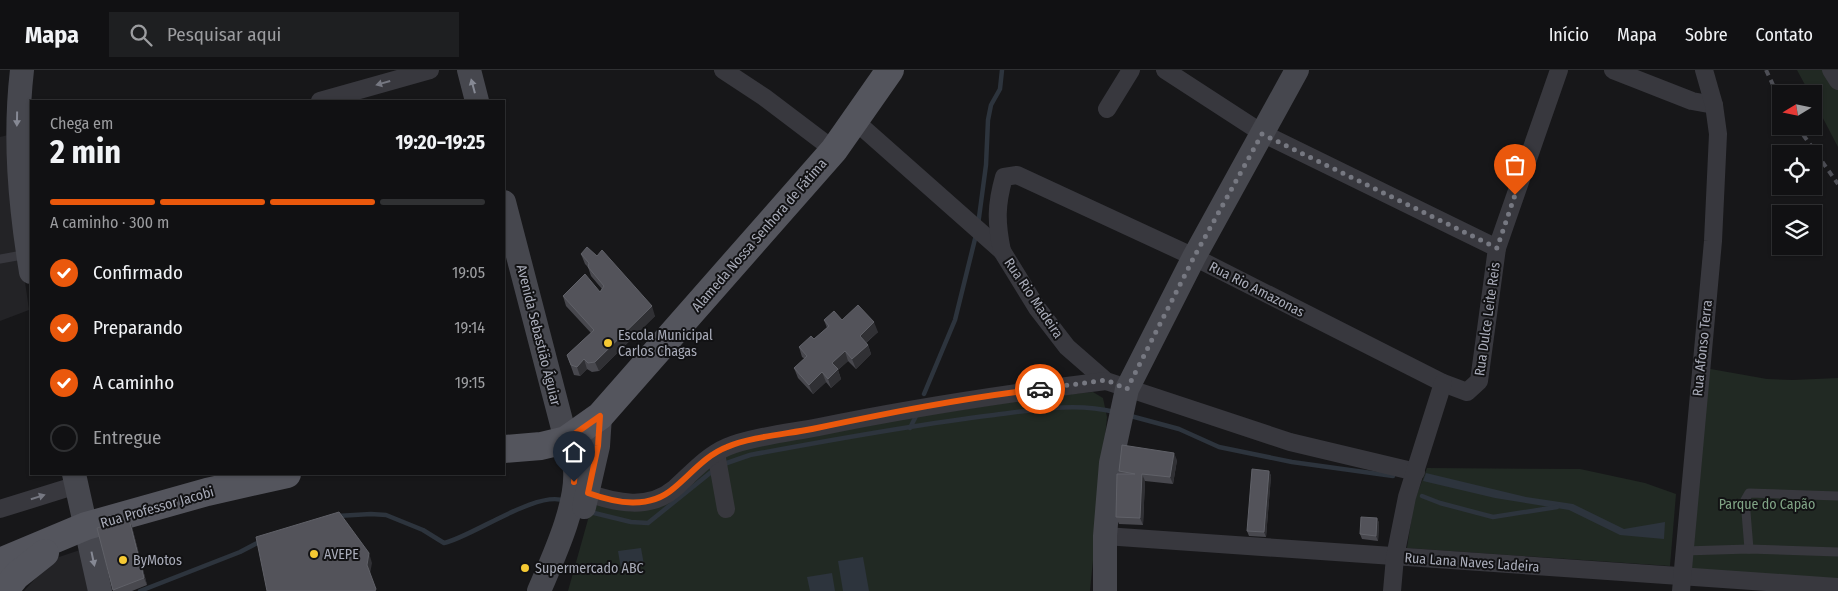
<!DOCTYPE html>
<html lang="pt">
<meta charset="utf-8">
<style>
:root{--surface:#111113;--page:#1e1f21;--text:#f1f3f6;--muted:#9c9da0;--line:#303133;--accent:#ea580c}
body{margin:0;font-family:"Fira Sans Condensed",sans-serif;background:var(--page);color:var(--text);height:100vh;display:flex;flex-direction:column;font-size:19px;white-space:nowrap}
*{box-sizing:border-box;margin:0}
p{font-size:16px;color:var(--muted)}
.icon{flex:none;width:28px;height:28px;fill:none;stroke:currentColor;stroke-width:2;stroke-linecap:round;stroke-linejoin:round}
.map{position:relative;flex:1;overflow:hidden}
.panel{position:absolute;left:30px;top:30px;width:475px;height:375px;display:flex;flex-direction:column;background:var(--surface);border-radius:0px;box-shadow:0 1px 4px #0004,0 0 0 1px var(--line)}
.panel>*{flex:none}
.needle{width:32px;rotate:260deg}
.buttons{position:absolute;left:1772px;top:15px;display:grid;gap:10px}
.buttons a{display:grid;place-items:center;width:50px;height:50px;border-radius:0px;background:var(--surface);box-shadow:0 1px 4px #0004,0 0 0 1px var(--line);font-size:25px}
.pin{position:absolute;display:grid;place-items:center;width:42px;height:42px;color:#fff;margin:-51px -21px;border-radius:50% 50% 50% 0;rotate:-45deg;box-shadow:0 0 5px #0007}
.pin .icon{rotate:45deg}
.courier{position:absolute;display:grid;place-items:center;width:50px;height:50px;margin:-25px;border:4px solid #ea580c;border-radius:50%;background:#fff;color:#222;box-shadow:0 1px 6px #0007}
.headline em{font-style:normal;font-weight:700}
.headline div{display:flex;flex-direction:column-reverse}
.headline{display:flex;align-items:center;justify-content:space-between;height:85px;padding:0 20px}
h1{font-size:32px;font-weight:700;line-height:38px}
.bar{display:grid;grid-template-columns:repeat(4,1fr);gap:8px 5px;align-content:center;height:60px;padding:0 20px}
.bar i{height:6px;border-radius:4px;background:var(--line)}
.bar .current{background:var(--accent)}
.bar p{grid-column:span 4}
ol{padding:0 20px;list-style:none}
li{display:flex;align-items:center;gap:15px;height:55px}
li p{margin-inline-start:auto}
li .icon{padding:5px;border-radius:50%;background:var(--accent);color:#fff;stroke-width:4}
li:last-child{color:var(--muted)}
li i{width:28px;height:28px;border:2px solid var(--line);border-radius:50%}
header{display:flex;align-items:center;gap:30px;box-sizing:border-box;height:70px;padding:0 25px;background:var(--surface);border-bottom:1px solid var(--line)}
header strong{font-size:24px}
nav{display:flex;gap:28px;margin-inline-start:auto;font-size:18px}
.search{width:350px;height:45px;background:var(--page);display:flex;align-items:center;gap:12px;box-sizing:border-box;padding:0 18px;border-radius:0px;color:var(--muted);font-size:19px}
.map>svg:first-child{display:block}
.built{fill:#232326}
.green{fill:#212923}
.water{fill:#2d343d}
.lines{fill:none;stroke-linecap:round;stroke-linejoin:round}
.stream{stroke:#2d343d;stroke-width:4.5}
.lane{stroke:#38383e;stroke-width:9}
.street{stroke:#38383e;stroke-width:18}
.secondary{stroke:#46474e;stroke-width:24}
.primary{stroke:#54555d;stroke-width:28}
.rail{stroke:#4d4e55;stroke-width:4;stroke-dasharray:6 5;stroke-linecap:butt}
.wall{fill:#48484e}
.shaded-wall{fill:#303034}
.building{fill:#53535a;stroke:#606168}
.oneway{fill:#767882}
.oneway2{fill:#868994}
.done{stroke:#767881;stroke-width:5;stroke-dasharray:0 9}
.route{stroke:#ea580c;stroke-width:6}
.poi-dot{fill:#f5c933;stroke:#121214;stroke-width:2}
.labels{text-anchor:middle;stroke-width:4;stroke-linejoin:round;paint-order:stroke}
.street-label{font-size:14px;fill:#a9acb9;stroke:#121214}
.poi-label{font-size:14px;fill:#a9acb9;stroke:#121214;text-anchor:start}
.park-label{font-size:14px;fill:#80a486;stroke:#121214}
</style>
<header>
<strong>Mapa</strong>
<div class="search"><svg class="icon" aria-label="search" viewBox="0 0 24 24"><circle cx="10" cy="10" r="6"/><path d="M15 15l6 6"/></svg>Pesquisar aqui</div>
<nav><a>Início</a><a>Mapa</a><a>Sobre</a><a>Contato</a></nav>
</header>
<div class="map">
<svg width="1838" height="521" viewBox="0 0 1838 521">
<rect width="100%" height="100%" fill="#171719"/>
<g class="built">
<polygon points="8,65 9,97 29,240 0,251 0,67"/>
<polygon points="86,478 94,521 24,521 53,489"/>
</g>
<g class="green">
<polygon points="1797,0 1838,0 1838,77 1814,31 1814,24 1810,24"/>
<polygon points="1705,298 1767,309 1793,310 1838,308 1838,509 1691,501"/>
<polygon points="1093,322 1103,328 1107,347 1090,521 568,521 594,428 631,439 737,381 825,361 1051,326"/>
<polygon points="1427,398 1580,399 1645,413 1676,424 1670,496 1407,478 1414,432"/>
</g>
<g class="water">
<polygon points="1426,403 1526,427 1573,434 1624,459 1665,452 1664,469 1620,465 1569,440 1495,428 1423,411"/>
<polygon points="641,478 644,495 621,499 618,481"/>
<polygon points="863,487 869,521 843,521 838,491"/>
<polygon points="832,503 835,521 810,521 807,507"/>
</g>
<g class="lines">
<g class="stream">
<polyline points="978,155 986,95 988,50 991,35 1000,19 1002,0"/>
<polyline points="924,324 955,250 976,165"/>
<polyline points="1127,345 1179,359 1219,377 1292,392 1393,406"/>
<polyline points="910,358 916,346"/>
<path d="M721 395 750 385C830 370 912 355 994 345 1034 340 1075 332 1115 342"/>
<polyline points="1422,426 1440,433 1493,447 1557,437"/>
<polyline points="590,442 631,452 648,453 715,399"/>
<path d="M337 446 371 444 386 445 423 460 444 473C472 467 538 419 565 431"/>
<polyline points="140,521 240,482 261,471"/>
</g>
<g class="lane">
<polyline points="0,189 28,184"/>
<polyline points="1749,479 1745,430 1749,423 1838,426"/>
<polyline points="1684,481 1749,479 1838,482"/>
</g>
<g class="street">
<polyline points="723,0 764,27 834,80"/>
<polyline points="1165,0 1262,63 1497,178"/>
<polyline points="1613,0 1692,31 1714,35"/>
<polyline points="1831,0 1838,11"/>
<polyline points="320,31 430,0"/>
<polyline points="1107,39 1131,0"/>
<polyline points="854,50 1002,181 1037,238 1067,277 1106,311 1290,372 1416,402"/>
<path d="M1002 181C996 152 996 135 1004 107L1017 105 1194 187 1443 313 1467 322 1479 311 1497 178 1559 0"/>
<polyline points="716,383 726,439"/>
<path d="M588 423C616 433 649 440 674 419 691 404 706 386 727 377 750 367 794 362 819 357 916 337 1009 323 1106 311"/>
<polyline points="0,439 77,415"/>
<polyline points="1105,466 1838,517"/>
<polyline points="1392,521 1395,487 1407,427 1443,313"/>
<polyline points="1681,521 1713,171 1718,64 1714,35 1704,0"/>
</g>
<g class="secondary">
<path d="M22 0C14 68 20 135 31 202"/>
<polyline points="469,0 477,31"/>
<path d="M504 132 566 370C570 379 574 389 575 399 578 435 553 488 539 521"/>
<polyline points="74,404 100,521"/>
<polyline points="584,437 598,376 600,346"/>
<polyline points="1105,521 1105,466 1111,393 1127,319 1194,187 1297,0"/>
</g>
<g class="primary">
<polyline points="504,379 541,376 566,370 600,346 834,80 890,0"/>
<polyline points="0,492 86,456 207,422 287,404"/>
<polyline points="4,521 16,506 45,483"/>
</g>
<g class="rail">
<polyline points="1766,0 1781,32"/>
<polyline points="1797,56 1838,114"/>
</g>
</g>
<g class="wall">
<polygon points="581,184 655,246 599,301 592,302 587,299 580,306 574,305 567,285 591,263 566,236 563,226 600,222 602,219 591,206 588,197 585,194"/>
<polygon points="824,250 842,250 878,262 866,273 868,275 871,284 856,299 848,291 838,300 841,309 831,318 826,312 813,324 798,308 794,298 805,289 802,287 799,277 814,269 827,258"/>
<polygon points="1177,390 1173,414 1145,411 1143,455 1119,454 1116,447 1120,404 1119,401"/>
<polygon points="1269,401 1271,406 1266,467 1249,466 1247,461"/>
<polygon points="1377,448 1379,453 1378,471 1362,469 1360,464"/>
<polygon points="129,449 132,457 147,515 132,521 113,521 97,458"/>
</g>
<g class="shaded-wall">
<polygon points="652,236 655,246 599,301 595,292"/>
<polygon points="874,252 878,262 863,275 860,266"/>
<polygon points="868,275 871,284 856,299 852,289"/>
<polygon points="845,281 848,291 838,300 841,309 831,318 828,309 832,293"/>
<polygon points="584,289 587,299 580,306 577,297"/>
<polygon points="822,302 826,312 813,324 809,315"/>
<polygon points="1174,383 1177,390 1173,414 1170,407"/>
<polygon points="1269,401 1271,406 1266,467 1264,462"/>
<polygon points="1142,404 1145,411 1143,455 1140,448"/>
<polygon points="1377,448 1379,453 1378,471 1376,466"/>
<polygon points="129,449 132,457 147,515 144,508"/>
<polygon points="369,483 372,493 370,504 367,495"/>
</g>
<g class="building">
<polygon points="587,177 597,186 602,180 652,236 595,292 588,293 584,289 577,297 571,295 567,285 594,260 563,226 585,204 600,222 604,216 588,197 589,193 581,184"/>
<polygon points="858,235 874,252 860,266 868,275 852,289 845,281 832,293 838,299 828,309 822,302 809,315 794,298 807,286 799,277 811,266 814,269 829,256 824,250 834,241 842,250"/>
<polygon points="1122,375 1174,383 1170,407 1142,404 1140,448 1116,447 1117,404 1135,404 1119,401"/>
<polygon points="1252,399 1269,401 1264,462 1247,461"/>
<polygon points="339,442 369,483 367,495 376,519 375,521 267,521 256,467"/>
<polygon points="1361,447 1377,448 1376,466 1360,464"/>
<polygon points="129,449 144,508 113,520 97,458"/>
</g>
<defs><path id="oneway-solid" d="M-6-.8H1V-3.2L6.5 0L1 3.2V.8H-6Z" transform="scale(1.25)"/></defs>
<g class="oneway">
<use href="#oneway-solid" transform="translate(383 13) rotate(164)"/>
<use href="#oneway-solid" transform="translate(38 427) rotate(-17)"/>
</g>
<g class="oneway2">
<use href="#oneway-solid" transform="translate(473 16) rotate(-105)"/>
<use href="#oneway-solid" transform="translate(17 49) rotate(91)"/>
<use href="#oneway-solid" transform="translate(93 489) rotate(78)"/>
</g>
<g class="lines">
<polyline class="done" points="1040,319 1106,310 1127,319 1194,187 1262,64 1497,178 1515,125"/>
<path class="route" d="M574 412 575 400 566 370 600 346 598 376 588 423C616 433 649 440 674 418 691 404 706 385 727 377 750 367 787 364 812 359 888 343 963 328 1040 319"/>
</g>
<g class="poi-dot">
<circle cx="608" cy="273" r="5"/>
<circle cx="314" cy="484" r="5"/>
<circle cx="123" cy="490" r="5"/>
<circle cx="525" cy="498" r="5"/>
</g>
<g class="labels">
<g class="street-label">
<text transform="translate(759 165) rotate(-49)" y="5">Alameda Nossa Senhora de Fátima</text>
<text transform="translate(1257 219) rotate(27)" y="5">Rua Rio Amazonas</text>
<text transform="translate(1034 228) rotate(56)" y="5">Rua Rio Madeira</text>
<text transform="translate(1487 249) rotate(-82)" y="5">Rua Dulce Leite Reis</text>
<text transform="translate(539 265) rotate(76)" y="5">Avenida Sebastião Águiar</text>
<text transform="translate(1702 278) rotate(-84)" y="5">Rua Afonso Terra</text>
<text transform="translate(157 437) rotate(-16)" y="5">Rua Professor Jacobi</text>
<text transform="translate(1472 492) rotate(4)" y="5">Rua Lana Naves Ladeira</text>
</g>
<g class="poi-label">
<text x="618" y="270">Escola Municipal<tspan x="618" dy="16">Carlos Chagas</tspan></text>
<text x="324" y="489">AVEPE</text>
<text x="133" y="495">ByMotos</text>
<text x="535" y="503">Supermercado ABC</text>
</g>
<g class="park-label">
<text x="1767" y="439">Parque do Capão</text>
</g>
</g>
</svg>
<div class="buttons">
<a><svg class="needle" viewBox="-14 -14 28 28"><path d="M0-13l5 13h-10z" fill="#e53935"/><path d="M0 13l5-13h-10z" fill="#9c9da0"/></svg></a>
<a><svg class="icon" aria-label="locate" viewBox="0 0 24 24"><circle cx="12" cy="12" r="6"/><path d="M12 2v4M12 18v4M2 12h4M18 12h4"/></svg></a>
<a><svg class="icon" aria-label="layers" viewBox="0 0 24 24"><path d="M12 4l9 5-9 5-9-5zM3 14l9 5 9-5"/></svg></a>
</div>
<div class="pin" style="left:1515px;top:125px;background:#ea580c"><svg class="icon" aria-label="bag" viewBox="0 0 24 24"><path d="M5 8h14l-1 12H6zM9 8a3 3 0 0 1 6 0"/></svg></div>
<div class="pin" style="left:574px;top:412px;background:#1f2937"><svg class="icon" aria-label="home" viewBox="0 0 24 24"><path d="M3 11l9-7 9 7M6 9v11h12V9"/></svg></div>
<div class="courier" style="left:1040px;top:319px"><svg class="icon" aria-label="car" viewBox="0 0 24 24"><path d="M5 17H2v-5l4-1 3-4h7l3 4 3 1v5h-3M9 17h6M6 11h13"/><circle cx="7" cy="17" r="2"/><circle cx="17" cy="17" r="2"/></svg></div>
<section class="panel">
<div class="headline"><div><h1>2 min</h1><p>Chega em</p></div><em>19:20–19:25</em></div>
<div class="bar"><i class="current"></i><i class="current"></i><i class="current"></i><i></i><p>A caminho · 300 m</p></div>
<ol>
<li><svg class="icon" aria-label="check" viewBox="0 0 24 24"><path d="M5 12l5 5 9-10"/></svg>Confirmado<p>19:05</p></li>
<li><svg class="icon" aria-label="check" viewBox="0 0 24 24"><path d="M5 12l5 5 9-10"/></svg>Preparando<p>19:14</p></li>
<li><svg class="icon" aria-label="check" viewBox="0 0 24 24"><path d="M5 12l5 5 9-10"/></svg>A caminho<p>19:15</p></li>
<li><i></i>Entregue</li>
</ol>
</section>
</div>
